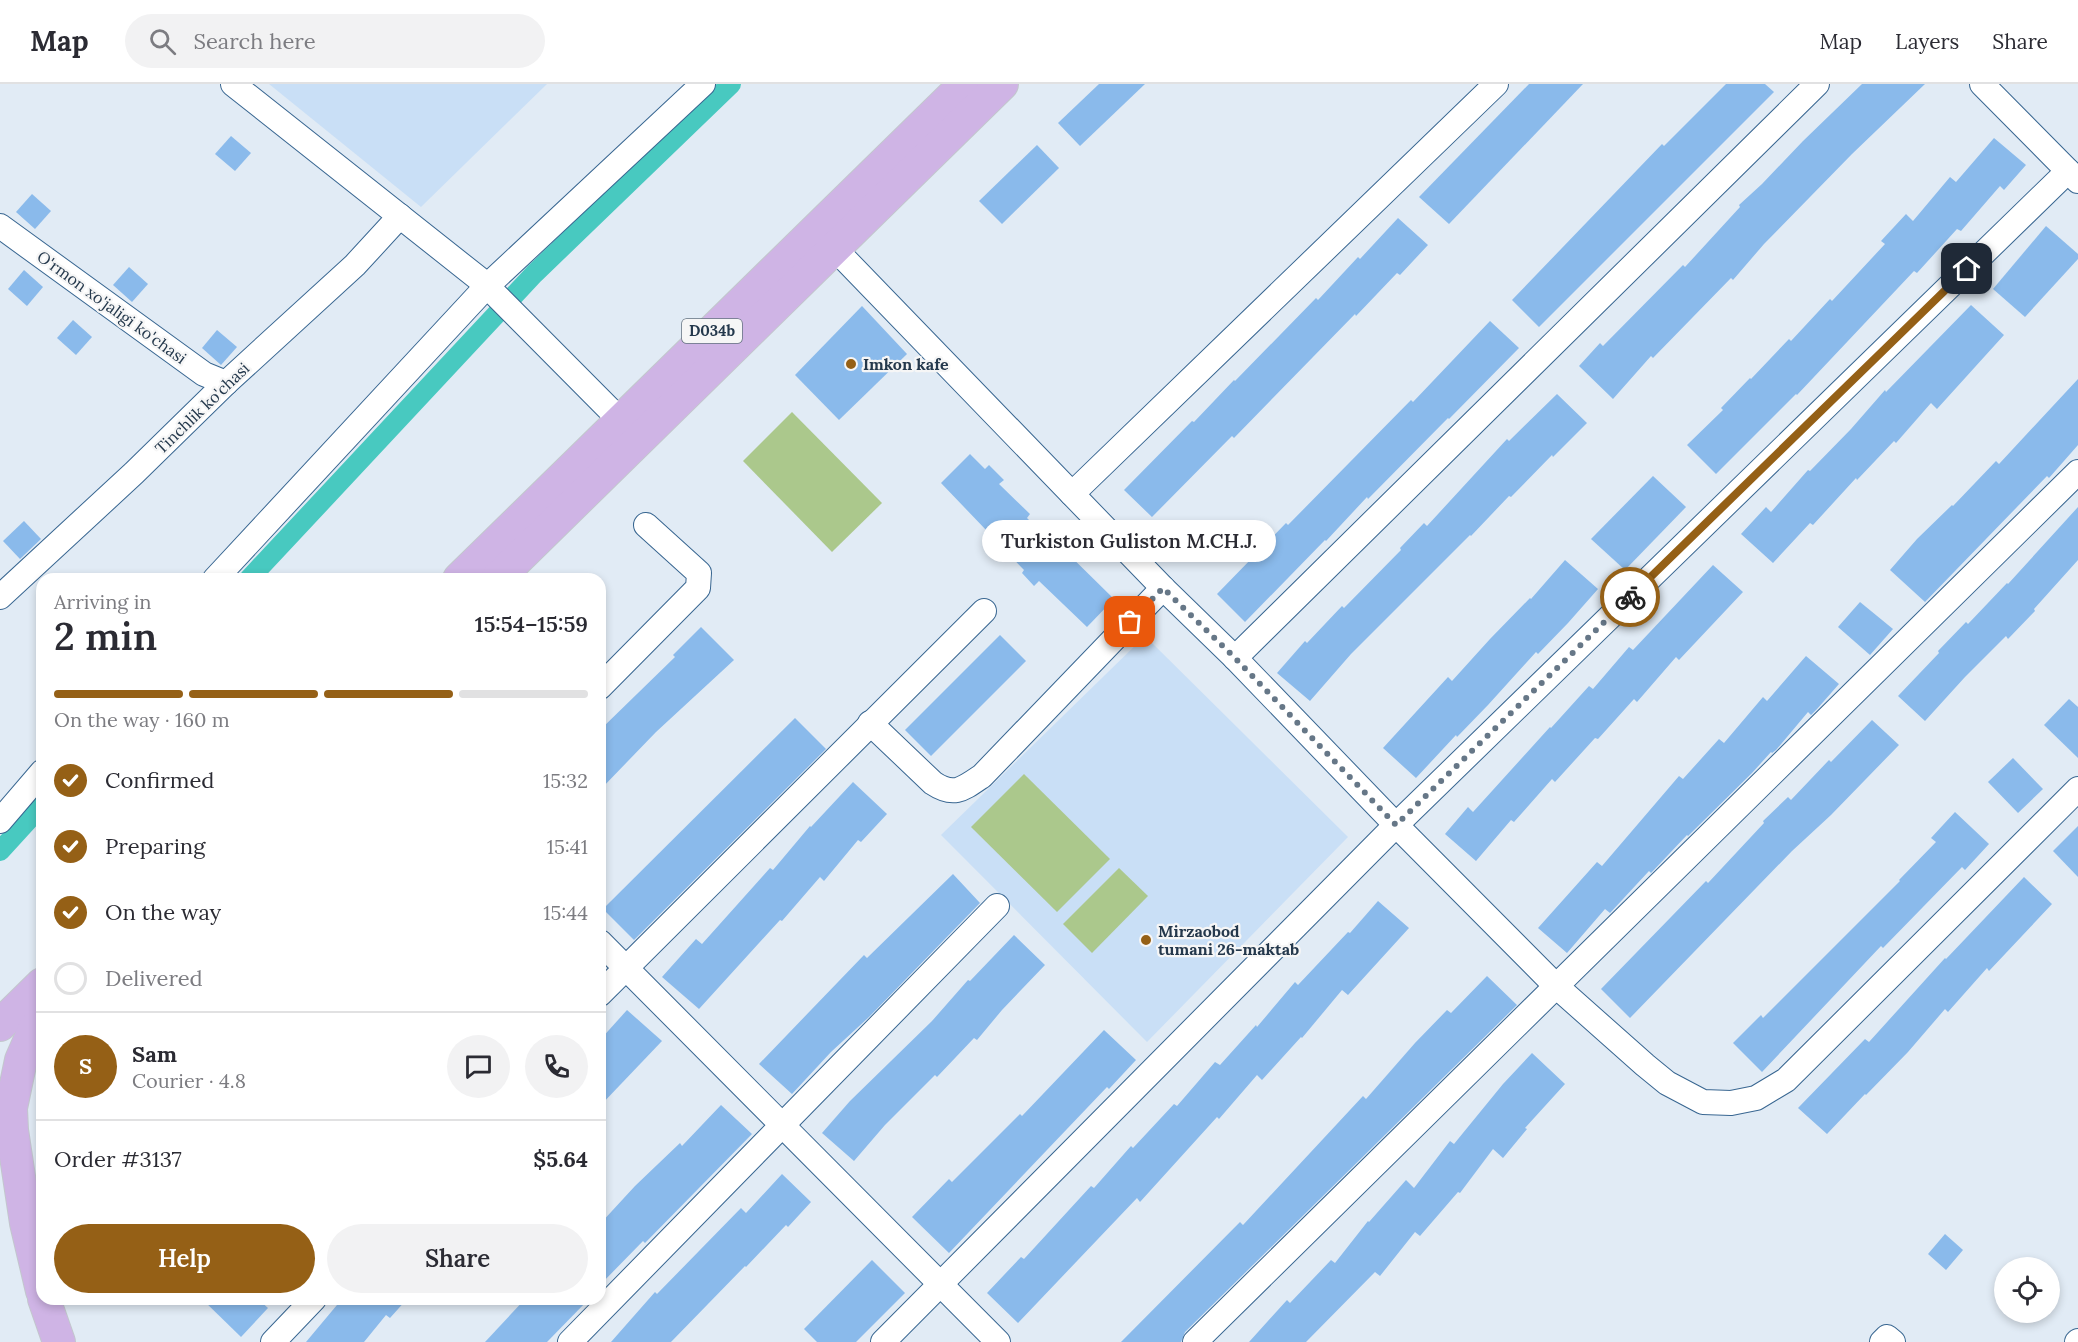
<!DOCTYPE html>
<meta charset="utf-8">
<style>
:root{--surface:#fff;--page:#f2f2f3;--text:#2b2b33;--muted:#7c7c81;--line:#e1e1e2;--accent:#956016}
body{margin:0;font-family:Lora,serif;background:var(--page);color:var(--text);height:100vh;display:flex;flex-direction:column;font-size:22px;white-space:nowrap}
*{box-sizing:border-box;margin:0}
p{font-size:20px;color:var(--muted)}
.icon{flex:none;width:33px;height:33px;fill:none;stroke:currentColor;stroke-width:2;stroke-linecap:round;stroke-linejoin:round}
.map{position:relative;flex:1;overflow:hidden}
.drawer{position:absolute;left:36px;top:489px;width:570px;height:732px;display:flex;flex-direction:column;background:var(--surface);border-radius:18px;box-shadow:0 3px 9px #0003}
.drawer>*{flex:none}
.fabs{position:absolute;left:1994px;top:1173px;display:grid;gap:12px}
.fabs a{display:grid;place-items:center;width:66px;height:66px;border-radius:50%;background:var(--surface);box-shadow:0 3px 9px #0003;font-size:30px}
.pin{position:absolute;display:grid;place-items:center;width:51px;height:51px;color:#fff;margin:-26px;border-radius:12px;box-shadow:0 3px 9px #0006}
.courier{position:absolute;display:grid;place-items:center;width:60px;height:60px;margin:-30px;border:4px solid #956016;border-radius:50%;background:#fff;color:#222;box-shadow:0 2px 8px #0007}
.bubble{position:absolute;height:42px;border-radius:21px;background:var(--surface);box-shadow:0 3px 9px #0003;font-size:20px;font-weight:600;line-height:42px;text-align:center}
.headline em{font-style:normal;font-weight:600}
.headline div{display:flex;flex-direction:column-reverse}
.headline{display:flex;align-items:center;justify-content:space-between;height:102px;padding:0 18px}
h1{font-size:39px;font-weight:600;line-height:45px}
.bar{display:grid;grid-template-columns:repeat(4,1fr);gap:9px 6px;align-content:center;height:72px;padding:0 18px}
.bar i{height:8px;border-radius:4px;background:var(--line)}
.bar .current{background:var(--accent)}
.bar p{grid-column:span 4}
.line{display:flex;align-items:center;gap:15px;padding:0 18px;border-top:2px solid var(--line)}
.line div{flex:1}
.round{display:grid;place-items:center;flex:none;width:63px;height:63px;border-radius:32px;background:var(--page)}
ol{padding:0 18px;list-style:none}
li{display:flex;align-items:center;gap:18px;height:66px}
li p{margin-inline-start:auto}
li .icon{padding:6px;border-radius:50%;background:var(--accent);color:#fff;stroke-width:4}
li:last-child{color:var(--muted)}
li i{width:33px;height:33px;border:3px solid var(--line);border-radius:50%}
.action{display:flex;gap:12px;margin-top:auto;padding:12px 18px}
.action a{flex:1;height:69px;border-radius:36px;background:var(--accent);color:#fff;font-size:24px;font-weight:600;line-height:69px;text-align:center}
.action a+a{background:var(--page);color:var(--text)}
header{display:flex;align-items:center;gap:36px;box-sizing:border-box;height:84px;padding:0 30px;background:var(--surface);border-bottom:2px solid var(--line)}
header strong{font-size:28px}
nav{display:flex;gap:33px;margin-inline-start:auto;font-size:21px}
.search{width:420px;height:54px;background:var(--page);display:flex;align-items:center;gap:15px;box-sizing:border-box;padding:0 21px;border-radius:33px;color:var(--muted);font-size:22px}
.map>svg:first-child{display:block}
.built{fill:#c9dff6}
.green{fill:#abc88c}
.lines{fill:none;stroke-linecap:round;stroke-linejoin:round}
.canal{stroke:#48c9c0;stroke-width:20}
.building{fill:#8abaeb}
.minor-casing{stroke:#386691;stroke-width:26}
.major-casing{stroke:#c2c7cd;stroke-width:34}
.minor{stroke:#fff;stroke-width:24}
.major{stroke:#cfb4e5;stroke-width:32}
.done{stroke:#667787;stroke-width:6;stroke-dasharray:0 10.8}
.route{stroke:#956016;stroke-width:8}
.poi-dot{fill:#956016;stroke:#f6f6f6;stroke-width:2}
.labels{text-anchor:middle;stroke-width:4.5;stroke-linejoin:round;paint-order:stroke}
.shield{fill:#f6f6f6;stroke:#63717f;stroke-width:1.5}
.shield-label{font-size:15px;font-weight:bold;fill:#24384c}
.street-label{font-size:16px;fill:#24384c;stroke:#f6f6f6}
.poi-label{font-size:16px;font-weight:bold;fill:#24384c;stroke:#f6f6f6;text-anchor:start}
</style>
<header>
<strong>Map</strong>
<div class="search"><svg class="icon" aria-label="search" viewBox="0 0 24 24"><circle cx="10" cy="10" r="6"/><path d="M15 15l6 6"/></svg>Search here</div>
<nav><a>Map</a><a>Layers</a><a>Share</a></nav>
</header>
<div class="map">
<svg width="2078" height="1258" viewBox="0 0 2078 1258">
<rect width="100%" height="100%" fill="#e1ebf5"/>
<g class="built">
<polygon points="269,0 547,0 421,123"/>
<polygon points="1145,552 1348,753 1147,958 941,751"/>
</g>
<g class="green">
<polygon points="792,328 882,419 832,468 743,377"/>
<polygon points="1024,690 1110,775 1057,828 971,743"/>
<polygon points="1119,784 1148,812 1092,869 1063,840"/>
</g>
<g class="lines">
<g class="canal">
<polyline points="249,495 534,190 731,0"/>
<polyline points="0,767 42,721"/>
</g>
</g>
<g class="building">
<polygon points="1099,0 1145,0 1080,62 1058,39"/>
<polygon points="1529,0 1583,0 1449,140 1419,113"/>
<polygon points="1726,0 1765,0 1774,8 1539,243 1512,216 1662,60 1664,62"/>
<polygon points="1862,0 1925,0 1852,70 1764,160 1733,196 1731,194 1653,274 1651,272 1613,315 1579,282 1600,259 1603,262 1683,181 1685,183 1740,123 1739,121 1762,100 1803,57"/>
<polygon points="231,52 251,69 235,87 215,70"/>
<polygon points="1994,54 2026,81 2004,106 2000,102 1961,147 1957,145 1917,189 1914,187 1797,311 1796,310 1716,390 1687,361 1723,326 1721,324 1750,294 1751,295 1789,255 1791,257 1830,215 1832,217 1885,160 1881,157 1906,130 1913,137 1950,93 1956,98"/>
<polygon points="1037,61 1059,84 1002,140 979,117"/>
<polygon points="32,110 51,127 35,145 16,128"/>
<polygon points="1398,134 1428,161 1400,191 1397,189 1356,232 1355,230 1234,354 1232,352 1152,433 1124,406 1192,337 1194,338 1234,296 1235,297 1316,214 1318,216 1358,173 1360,175"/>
<polygon points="2046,142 2078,170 2078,175 2025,233 1993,205"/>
<polygon points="129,183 148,200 132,218 113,201"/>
<polygon points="24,186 43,203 27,222 8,205"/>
<polygon points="1971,221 2004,251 1937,325 1931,319 1896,359 1894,357 1857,396 1856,394 1813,441 1810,439 1773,479 1741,450 1766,423 1771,428 1808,386 1810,387 1851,345 1885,306 1886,308"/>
<polygon points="862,222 907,270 839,336 795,291"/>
<polygon points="73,236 92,253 76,271 57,254"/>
<polygon points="1490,237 1519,264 1449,335 1448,334 1368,415 1367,413 1326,457 1325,456 1245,538 1217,510 1286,439 1288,441 1411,316 1413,318"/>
<polygon points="217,246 237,263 221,281 202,264"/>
<polygon points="2078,295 2078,361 2049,394 2047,392 1925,518 1890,486 1917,455 1952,421 1953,422 1996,377 1999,380"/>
<polygon points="1557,310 1587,339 1553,373 1552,371 1511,413 1509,412 1471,452 1470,451 1351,570 1310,617 1277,589 1305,557 1307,559 1342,522 1344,524 1401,466 1400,464 1424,439 1427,442 1507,355 1509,357"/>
<polygon points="970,370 985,385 989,381 1004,396 999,400 1030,430 1027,434 1050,457 1052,454 1114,515 1087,543 1039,497 1034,502 1022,489 1024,486 1000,461 997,464 983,450 987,447 941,399"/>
<polygon points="1653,392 1686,423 1625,486 1591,455"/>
<polygon points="2078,423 2078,476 2034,525 2035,527 2008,555 2006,552 1965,593 1925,637 1898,612 1939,569 1938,567 1966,538 1968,540 2007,499 2008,500"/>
<polygon points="24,437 41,455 20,475 3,457"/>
<polygon points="1565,476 1598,505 1568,539 1538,570 1536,568 1488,621 1457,653 1456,651 1416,694 1383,664 1448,593 1452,597 1490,555 1530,514 1531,515"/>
<polygon points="1713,481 1743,508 1679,576 1676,573 1637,618 1634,615 1598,655 1595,654 1555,698 1552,695 1514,738 1511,736 1476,777 1445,750 1468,723 1473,728 1550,643 1551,644 1589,602 1593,605 1629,563 1633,566"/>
<polygon points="1860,518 1893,545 1870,571 1838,543"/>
<polygon points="701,543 734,576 656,648 600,706 600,646 675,573 673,571"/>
<polygon points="1000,551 1026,577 931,672 905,646"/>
<polygon points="1806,572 1839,600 1817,625 1811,631 1808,628 1776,666 1772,669 1771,668 1752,689 1688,752 1687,751 1651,789 1649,787 1610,829 1605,825 1567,869 1538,844 1597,778 1602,782 1679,692 1683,695 1719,655 1724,659 1763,613 1767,617"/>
<polygon points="2069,615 2078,623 2078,674 2044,641"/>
<polygon points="795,634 826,665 634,856 603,825"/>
<polygon points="1872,636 1899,661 1831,731 1792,767 1630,934 1601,905 1706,797 1708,799 1764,739 1763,737 1788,713 1791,716 1829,676 1831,678"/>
<polygon points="2013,674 2043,705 2018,729 1988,698"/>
<polygon points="853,698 887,730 861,758 858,756 824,797 820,793 782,837 780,836 699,925 662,893 696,855 702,860 770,784 773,786 810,742 811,743"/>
<polygon points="1955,728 1989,760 1965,786 1962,783 1883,864 1881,862 1762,988 1733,959 1761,931 1763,934 1900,797 1899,796 1936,758 1931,754"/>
<polygon points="2078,742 2078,793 2053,767"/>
<polygon points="953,790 980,819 869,933 831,968 792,1010 759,980 864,871 867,874"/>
<polygon points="2024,793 2052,820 1989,887 1987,884 1948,928 1945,925 1908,968 1866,1011 1865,1010 1827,1050 1798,1024 1865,955 1869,958 1945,874 1946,875"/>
<polygon points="1378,817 1409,844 1348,911 1342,906 1302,954 1301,953 1262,996 1257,991 1219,1035 1217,1033 1140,1118 1137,1114 1018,1239 987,1209 1021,1173 1024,1175 1091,1102 1094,1104 1131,1062 1133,1064 1174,1020 1177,1022 1215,978 1220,981 1256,941 1257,943 1295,898 1298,901 1348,848 1350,849"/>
<polygon points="1014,851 1045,881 1002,926 977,956 974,954 937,993 935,991 885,1041 854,1077 822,1049 850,1017 932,937 968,896 970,897"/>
<polygon points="1487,892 1517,921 1185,1248 1181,1258 1121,1258 1240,1138 1243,1141 1363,1012 1366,1015 1415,959 1447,926 1451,929"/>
<polygon points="627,926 662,957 600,1022 600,956"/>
<polygon points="1104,946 1136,976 1109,1005 1107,1003 949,1169 912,1133 949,1095 952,1098 1020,1030 1022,1032"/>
<polygon points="1532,969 1565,1000 1525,1044 1527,1045 1503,1074 1493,1065 1460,1109 1458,1108 1420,1152 1415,1148 1380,1192 1375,1188 1306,1258 1249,1258 1287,1216 1290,1219 1331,1176 1335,1179 1368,1137 1369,1138 1406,1096 1414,1104 1450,1057 1454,1060 1503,1000"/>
<polygon points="721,1021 752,1050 645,1159 643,1157 600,1201 600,1140 635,1102 680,1059 682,1062"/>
<polygon points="782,1090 811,1118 788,1143 786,1141 746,1183 745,1182 671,1258 611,1258 655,1208 657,1210 741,1124 746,1129"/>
<polygon points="1945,1150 1963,1166 1946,1186 1928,1170"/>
<polygon points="872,1176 905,1209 856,1258 817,1258 804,1245"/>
<polygon points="202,1215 258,1215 268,1224 241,1253"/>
<polygon points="342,1215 407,1215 390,1234 386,1231 364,1258 306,1258"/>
<polygon points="525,1215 589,1215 547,1258 485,1258"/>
</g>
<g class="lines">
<g class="minor-casing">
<g id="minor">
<polyline points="233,0 483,198 621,337"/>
<polyline points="1982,0 2078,97"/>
<polyline points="0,142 204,290 226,299"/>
<polyline points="835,165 1163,504 1235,574 1396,741 1556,902 1645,981 1667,999 1703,1018 1731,1019 1756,1014 1786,996 2078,705"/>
<polyline points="1072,410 1496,0"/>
<polyline points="215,495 487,202 703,0"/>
<polyline points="0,513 134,389 226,299 355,181 400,132"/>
<polyline points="1235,574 1817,0"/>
<polyline points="600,603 698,504 699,489 646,441"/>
<path d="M870 639 933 699C954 713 963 705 982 692L1163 504"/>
<polyline points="0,737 42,688"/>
<polyline points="600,858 998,1258"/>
<polyline points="600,910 984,527"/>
<polyline points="273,1258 314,1215"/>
<polyline points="570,1258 997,822"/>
<polyline points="883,1258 1396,741 2068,87"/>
<polyline points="1195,1258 2078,388"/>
<polyline points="1882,1258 1887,1253 1893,1258"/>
<polyline points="2077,1258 2078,1257"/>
</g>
</g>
<g class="major-casing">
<g id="major">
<polyline points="459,495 965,0"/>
<polyline points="497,495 1002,0"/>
<polyline points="0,941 42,900"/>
<polyline points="35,944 21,976 11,1024 12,1046 26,1139 42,1207"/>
<polyline points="44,1215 59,1258"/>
</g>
</g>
<use href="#minor" class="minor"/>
<use href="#major" class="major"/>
</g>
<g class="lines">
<polyline class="done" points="1130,538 1163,504 1235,574 1396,741 1630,513"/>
<polyline class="route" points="1630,513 1967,185"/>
</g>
<g class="poi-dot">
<circle cx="851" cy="280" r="6"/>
<circle cx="1146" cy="856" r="6"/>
</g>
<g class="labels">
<rect class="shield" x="682" y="235" width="60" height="24" rx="4.5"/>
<g class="shield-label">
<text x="712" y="252">D034b</text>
</g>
<g class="street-label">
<text transform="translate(112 223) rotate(36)" y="6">O'rmon xo'jaligi ko'chasi</text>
<text transform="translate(202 324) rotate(-44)" y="6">Tinchlik ko'chasi</text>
</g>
<g class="poi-label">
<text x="863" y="286">Imkon kafe</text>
<text x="1158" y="853">Mirzaobod<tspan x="1158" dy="18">tumani 26-maktab</tspan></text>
</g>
</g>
</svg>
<div class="fabs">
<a><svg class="icon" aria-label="locate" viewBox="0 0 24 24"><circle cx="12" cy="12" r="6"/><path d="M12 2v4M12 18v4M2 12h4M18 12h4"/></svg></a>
</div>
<div class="pin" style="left:1130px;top:538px;background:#ea580c"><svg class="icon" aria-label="bag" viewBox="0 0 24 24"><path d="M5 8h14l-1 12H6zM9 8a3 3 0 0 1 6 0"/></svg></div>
<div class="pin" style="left:1967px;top:185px;background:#1f2937"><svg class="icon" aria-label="home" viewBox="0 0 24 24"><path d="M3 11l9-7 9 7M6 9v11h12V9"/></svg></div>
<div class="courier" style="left:1630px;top:513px"><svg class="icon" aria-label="bike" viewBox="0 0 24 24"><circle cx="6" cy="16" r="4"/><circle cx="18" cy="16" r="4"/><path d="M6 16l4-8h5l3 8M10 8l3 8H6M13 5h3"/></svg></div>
<div class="bubble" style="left:982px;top:436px;width:294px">Turkiston Guliston M.CH.J.</div>
<section class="drawer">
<div class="headline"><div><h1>2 min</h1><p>Arriving in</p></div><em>15:54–15:59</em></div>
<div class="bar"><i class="current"></i><i class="current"></i><i class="current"></i><i></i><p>On the way · 160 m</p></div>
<ol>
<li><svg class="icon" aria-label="check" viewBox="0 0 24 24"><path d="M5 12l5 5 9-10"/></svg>Confirmed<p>15:32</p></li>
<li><svg class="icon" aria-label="check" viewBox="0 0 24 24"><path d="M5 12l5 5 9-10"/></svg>Preparing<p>15:41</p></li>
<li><svg class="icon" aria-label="check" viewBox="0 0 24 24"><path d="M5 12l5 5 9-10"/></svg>On the way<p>15:44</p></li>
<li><i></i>Delivered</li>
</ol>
<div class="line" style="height:108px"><b class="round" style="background:var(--accent);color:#fff">S</b><div><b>Sam</b><p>Courier · 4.8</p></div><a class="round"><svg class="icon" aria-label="chat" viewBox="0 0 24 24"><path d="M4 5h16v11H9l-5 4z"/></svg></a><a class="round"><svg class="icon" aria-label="phone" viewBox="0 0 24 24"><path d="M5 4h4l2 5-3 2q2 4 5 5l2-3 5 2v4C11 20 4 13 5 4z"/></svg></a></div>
<div class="line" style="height:78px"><div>Order #3137</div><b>$5.64</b></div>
<div class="action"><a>Help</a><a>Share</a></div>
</section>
</div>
